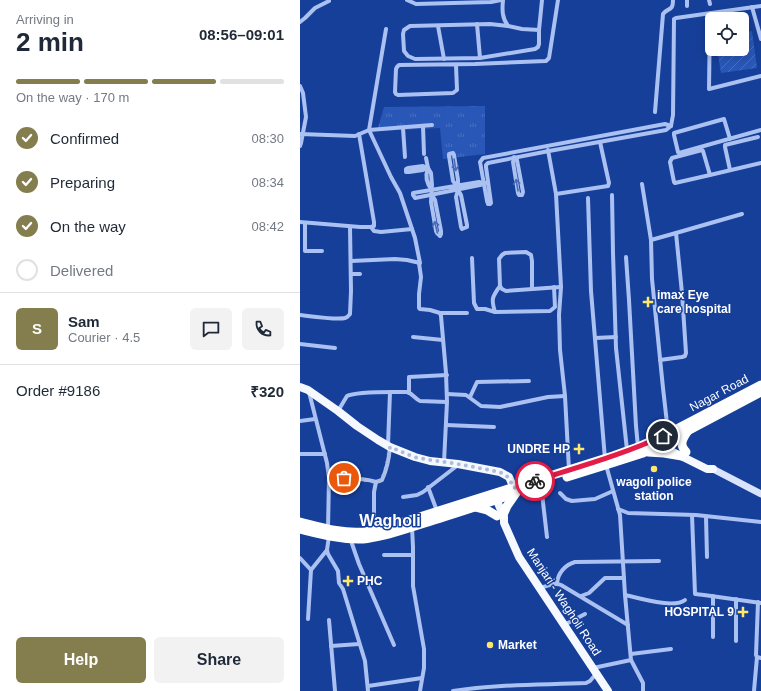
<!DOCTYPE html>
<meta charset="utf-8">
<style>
:root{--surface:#fff;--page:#f2f2f3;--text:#1f2937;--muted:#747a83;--line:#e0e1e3;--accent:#847e4e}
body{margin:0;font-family:Helvetica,sans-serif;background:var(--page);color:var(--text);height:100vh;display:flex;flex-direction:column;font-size:15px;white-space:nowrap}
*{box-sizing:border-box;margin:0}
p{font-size:13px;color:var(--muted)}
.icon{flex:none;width:22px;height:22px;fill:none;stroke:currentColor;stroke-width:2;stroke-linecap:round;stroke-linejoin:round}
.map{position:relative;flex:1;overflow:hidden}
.panel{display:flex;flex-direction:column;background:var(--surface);width:300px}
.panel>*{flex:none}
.controls{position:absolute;left:405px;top:12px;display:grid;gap:8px}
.controls a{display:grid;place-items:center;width:44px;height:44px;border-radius:6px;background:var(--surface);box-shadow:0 2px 10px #0003;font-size:20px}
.pin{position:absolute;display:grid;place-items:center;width:34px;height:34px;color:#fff;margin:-17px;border:2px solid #fff;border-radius:50%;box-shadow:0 1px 4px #0007}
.courier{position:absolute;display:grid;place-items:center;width:40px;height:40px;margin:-20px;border:3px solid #e11d48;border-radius:50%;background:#fff;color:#222;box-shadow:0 1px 5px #0007}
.head em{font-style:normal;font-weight:700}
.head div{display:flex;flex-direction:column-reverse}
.head{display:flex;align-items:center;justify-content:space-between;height:68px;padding:0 16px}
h1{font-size:26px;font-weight:700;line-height:30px}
.bar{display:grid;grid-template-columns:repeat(4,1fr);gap:6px 4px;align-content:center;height:48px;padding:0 16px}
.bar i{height:5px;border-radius:3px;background:var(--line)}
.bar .selected{background:var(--accent)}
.bar p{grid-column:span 4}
.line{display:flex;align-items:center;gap:10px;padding:0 16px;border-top:1px solid var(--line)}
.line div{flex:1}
.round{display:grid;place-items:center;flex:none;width:42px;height:42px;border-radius:6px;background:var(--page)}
ol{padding:0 16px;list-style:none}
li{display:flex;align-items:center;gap:12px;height:44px}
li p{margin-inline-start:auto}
li .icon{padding:4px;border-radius:50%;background:var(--accent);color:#fff;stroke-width:4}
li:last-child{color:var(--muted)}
li i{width:22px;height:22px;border:2px solid var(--line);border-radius:50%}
.cta{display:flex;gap:8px;margin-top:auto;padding:8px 16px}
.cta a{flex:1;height:46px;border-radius:6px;background:var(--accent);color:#fff;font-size:16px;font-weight:700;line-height:46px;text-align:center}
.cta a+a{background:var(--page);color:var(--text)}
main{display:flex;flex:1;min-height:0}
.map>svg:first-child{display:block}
.grass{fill:url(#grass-tufts)}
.garden{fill:url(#garden-furrows)}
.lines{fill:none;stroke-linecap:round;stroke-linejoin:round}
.street{stroke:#aac1f2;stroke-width:4}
.secondary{stroke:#d9e4fc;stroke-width:7}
.primary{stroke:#f5f8ff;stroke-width:8}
.highway{stroke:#fff;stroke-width:9}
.oneway{stroke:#4a6cb8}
.done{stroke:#adbcdb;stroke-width:4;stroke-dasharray:0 7.2}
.route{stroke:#e11d48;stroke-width:5}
.poi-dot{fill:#ffe76b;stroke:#163f99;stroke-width:1.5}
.labels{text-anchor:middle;stroke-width:3;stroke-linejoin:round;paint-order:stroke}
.poi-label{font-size:12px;font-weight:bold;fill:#fff;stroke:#163f99;text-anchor:start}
.street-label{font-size:12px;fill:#fff;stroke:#163f99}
.district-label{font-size:16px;font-weight:bold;fill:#fff;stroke:#163f99}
</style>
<main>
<section class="panel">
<div class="head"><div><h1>2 min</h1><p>Arriving in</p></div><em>08:56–09:01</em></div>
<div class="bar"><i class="selected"></i><i class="selected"></i><i class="selected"></i><i></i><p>On the way · 170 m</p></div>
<ol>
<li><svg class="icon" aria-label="check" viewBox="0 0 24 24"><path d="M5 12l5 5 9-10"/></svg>Confirmed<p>08:30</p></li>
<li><svg class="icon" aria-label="check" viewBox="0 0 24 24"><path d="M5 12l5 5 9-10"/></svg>Preparing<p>08:34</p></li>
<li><svg class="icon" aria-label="check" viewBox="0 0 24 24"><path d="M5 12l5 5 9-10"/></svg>On the way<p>08:42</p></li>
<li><i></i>Delivered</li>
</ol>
<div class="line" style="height:72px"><b class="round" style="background:var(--accent);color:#fff">S</b><div><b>Sam</b><p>Courier · 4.5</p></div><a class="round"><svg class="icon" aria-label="chat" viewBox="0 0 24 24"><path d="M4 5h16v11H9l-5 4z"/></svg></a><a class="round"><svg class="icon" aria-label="phone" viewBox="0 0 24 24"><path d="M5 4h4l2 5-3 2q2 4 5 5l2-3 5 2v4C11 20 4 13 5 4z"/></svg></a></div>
<div class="line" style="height:52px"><div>Order #9186</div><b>₹320</b></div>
<div class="cta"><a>Help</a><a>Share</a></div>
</section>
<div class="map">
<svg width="461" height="691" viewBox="0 0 461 691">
<defs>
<pattern id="grass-tufts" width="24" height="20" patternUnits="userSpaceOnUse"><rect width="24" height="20" fill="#2957b7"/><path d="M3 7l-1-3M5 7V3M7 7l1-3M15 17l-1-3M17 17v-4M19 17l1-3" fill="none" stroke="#4970c2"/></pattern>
<pattern id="garden-furrows" width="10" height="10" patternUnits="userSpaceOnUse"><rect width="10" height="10" fill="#2957b7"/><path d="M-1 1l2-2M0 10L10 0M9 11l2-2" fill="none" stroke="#4970c2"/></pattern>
</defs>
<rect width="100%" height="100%" fill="#163f99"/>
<polygon class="grass" points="185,106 185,154 143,159 140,128 77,131 84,107"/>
<polygon class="garden" points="452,31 457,68 421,73 417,49 442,49 442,33"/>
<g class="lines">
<g class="street">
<polyline points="107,0 116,4 191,2 201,0"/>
<path d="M203 0C202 10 202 18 208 26"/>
<polyline points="387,0 387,6"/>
<polyline points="409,0 410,4"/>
<polyline points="452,7 461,39"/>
<polyline points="410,14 409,89 461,76"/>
<polyline points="0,22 5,18 15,8 29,1"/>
<polyline points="177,24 180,58"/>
<polyline points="138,26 144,59"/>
<polyline points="239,30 222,29 208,26 190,24 110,26 104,30 103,34 104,51 108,56 115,59 180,58 235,49 238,47 239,44 239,30 242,0"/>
<polyline points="156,65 157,90 153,93 98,95 96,94 95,92 96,69 97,67 99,65 175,64 246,61 249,58 258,0"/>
<polyline points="0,86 3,93 6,117 1,143 0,146"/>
<path d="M355 112 363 14C368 7 373 12 373 0"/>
<polygon points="365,124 371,126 366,130 249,151 188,163 186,165 186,167 191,203 190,204 188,204 187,201 180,162 183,158"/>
<polyline points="123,126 124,154"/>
<polyline points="371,126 373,115 374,19 376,18 461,6"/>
<polyline points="103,128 105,157"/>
<polyline points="0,134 55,136 69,130 132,125"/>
<polyline points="430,139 424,119 374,133 374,135 378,152 379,153 461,130"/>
<polyline points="248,150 256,194 261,287 259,315 260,350 265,396 269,470"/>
<polyline points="214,157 217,160 223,192 222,195 219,195 218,193 213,162 215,158"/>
<polyline points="126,158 128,168"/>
<polygon points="123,166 128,168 123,170 109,172 106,172 106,169 108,168"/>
<polyline points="430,170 425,147 425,145 458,137"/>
<polyline points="410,175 375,183 374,182 370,162 372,158 402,150 403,151 410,175 461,163"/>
<polyline points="183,183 179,182 113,193 113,195 115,198 180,185 186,183"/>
<polyline points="342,184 351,240 352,279 363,388 368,432"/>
<polyline points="157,186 153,181 149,156 149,154 153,153 154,155 158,180 158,190 161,195 167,225 167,227 162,229 161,227 156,197 158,190"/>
<path d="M132 190C126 183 125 176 128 168L131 173 132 185 131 202 136 231 137 233 140 236 141 234V231L135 200 132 195"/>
<polyline points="256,194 308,186 309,183 300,142"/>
<polyline points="312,195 313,253 316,348 327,450"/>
<polyline points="288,198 291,291 305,459"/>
<polyline points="0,222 60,227 71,227 74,226 74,222 59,134"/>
<polyline points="5,223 5,251 22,251"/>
<polyline points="71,227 74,231 81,232 112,229"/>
<polyline points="351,240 376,233 442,214"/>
<polyline points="326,257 329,300 336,426 338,447"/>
<polyline points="172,258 174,303 177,309 185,309 195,312"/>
<polyline points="51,261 95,259 107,260 120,263 115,238 100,193 91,177 69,130 86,29"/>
<polyline points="119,263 121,277 119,294 119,308 120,309 130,310 140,313 141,316 146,373 147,402 144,462"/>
<polyline points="51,274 60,274"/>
<path d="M200 286C192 297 191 299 195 312L250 311 255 307 254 287"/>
<polyline points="232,289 232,261 231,255 226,252 205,253 202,255 199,259 200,286 202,289 206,291 261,287"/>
<polyline points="140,313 167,313"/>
<path d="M0 315C9 316 37 320 45 318 48 317 48 316 50 314L51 291 50 227"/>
<polyline points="113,337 143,340"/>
<polyline points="295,338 316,337"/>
<polyline points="0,344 35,348"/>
<polyline points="360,360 382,357 385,356 386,353 382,293 376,233"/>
<polyline points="9,392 27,463 29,478 28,529"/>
<polyline points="109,393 109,377 147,375"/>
<polyline points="147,394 166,395 181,406 200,407 248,397 265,396"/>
<polyline points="170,397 177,382 229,381"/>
<path d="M38 411 47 396C56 391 95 392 107 392 112 393 115 399 120 401L147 402"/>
<polyline points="0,421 15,419"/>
<polyline points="146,425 194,427"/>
<polyline points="88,445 90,392"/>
<polyline points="0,454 25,454"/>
<polyline points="306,465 320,515 325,595 331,660 343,683 343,691"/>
<path d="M29 478C44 479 61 477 76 482L74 492V530"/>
<path d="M76 482 82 480C87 469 89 459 90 447"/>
<polyline points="241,485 247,537"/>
<polyline points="128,487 137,511"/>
<polyline points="260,493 266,499 272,501 295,499 313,491"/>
<polyline points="103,497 117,495 123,492 158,465"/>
<polyline points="318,509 328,513 396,515 461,522"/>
<polyline points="392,515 395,594 404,595 461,603"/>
<polyline points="406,517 407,557"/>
<polyline points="112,527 113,547 113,586 124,649 124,668 120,691"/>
<polyline points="29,536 27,550 28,554 38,571 39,583 43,589 65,661 68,691"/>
<polyline points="50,538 59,564 94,645"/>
<polyline points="84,555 113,555"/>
<polyline points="0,558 11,570"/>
<path d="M257 583C258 573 265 565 275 562L359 561"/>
<path d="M240 588C248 586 254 582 261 585L328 625"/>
<path d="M325 595C339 598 374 609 385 600"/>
<polyline points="281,596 289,593 305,578 324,578"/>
<polyline points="458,602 456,655 457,657 461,658"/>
<polyline points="8,619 11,570 27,550"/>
<polyline points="29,620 35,691"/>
<polyline points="264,625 285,614"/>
<polyline points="413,637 413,596"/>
<polyline points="436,641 436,599"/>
<polyline points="31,646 59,644"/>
<polyline points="331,654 371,649"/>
<polyline points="293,668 331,660"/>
<polyline points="68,686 122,678"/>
<path d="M153 691C198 684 241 685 286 683L290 681 296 674"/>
<polyline points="454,691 457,657"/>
</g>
<polyline class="secondary" points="413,469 461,494"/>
<g class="primary">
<polyline points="0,387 8,390 38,411 57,426 78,440 90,447 115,457 130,461 158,464 200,472 209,477 216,493"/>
<polyline points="358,439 363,446 369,450 407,469 413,469"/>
<polyline points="194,494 204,517 204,523 219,557 308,691"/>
</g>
<g class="highway">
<polyline points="348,452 364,453 382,456"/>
<path d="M386 452C379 444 382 440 387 432"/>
<polyline points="267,477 315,462 343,453 376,437 461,392"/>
<polyline points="175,507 187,510 197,516"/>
<polyline points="203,515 207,506 216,493"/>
<path d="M0 522C20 527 42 534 63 532 71 531 80 529 88 527L313 456 338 447 373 431 461 385"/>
<path d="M0 529C20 534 42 540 63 539 86 537 107 528 128 522 156 513 185 504 213 494"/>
</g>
</g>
<defs><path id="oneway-shaft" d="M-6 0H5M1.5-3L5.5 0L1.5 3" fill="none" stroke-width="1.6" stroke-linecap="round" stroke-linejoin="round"/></defs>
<g class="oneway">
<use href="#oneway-shaft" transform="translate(155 165) rotate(81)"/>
<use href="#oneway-shaft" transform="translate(217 185) rotate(-100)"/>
<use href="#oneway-shaft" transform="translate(136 227) rotate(-103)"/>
</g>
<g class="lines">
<path class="done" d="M44 478C55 479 65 479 76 482L82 480 87 465 90 447 114 457 130 460 158 464 200 472 208 477 214 488 235 481"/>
<path class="route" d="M235 481C278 467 322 455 363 436"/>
</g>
<g class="poi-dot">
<path d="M346 296h4v4h4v4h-4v4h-4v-4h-4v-4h4z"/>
<path d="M277 443h4v4h4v4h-4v4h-4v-4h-4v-4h4z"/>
<circle cx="354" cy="469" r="4"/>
<path d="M46 575h4v4h4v4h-4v4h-4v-4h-4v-4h4z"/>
<path d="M441 606h4v4h4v4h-4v4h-4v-4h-4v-4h4z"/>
<circle cx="190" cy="645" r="4"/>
</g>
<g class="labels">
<g class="poi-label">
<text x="357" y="299">imax Eye<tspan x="357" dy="14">care hospital</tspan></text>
<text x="270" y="453" text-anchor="end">UNDRE HP</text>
<text x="354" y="486" text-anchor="middle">wagoli police<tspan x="354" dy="14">station</tspan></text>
<text x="57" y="585">PHC</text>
<text x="434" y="616" text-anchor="end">HOSPITAL 9</text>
<text x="198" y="649">Market</text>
</g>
<g class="street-label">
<text transform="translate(419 393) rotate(-28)" y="4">Nagar Road</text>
<text transform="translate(264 602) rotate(57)" y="4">Manjari - Wagholi Road</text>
</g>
<g class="district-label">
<text x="90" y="526">Wagholi</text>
</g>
</g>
</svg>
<div class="controls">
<a><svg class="icon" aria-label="locate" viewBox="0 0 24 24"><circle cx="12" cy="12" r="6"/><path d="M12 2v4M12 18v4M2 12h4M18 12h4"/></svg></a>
</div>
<div class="pin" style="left:44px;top:478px;background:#ea580c"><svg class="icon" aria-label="bag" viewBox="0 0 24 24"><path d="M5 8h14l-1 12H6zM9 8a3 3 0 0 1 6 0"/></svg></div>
<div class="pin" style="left:363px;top:436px;background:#1f2937"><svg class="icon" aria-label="home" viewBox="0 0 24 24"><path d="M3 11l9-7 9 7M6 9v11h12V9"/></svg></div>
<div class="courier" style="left:235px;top:481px"><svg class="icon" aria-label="bike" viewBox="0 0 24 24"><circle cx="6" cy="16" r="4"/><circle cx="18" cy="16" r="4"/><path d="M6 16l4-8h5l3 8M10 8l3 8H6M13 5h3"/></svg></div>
</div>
</main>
